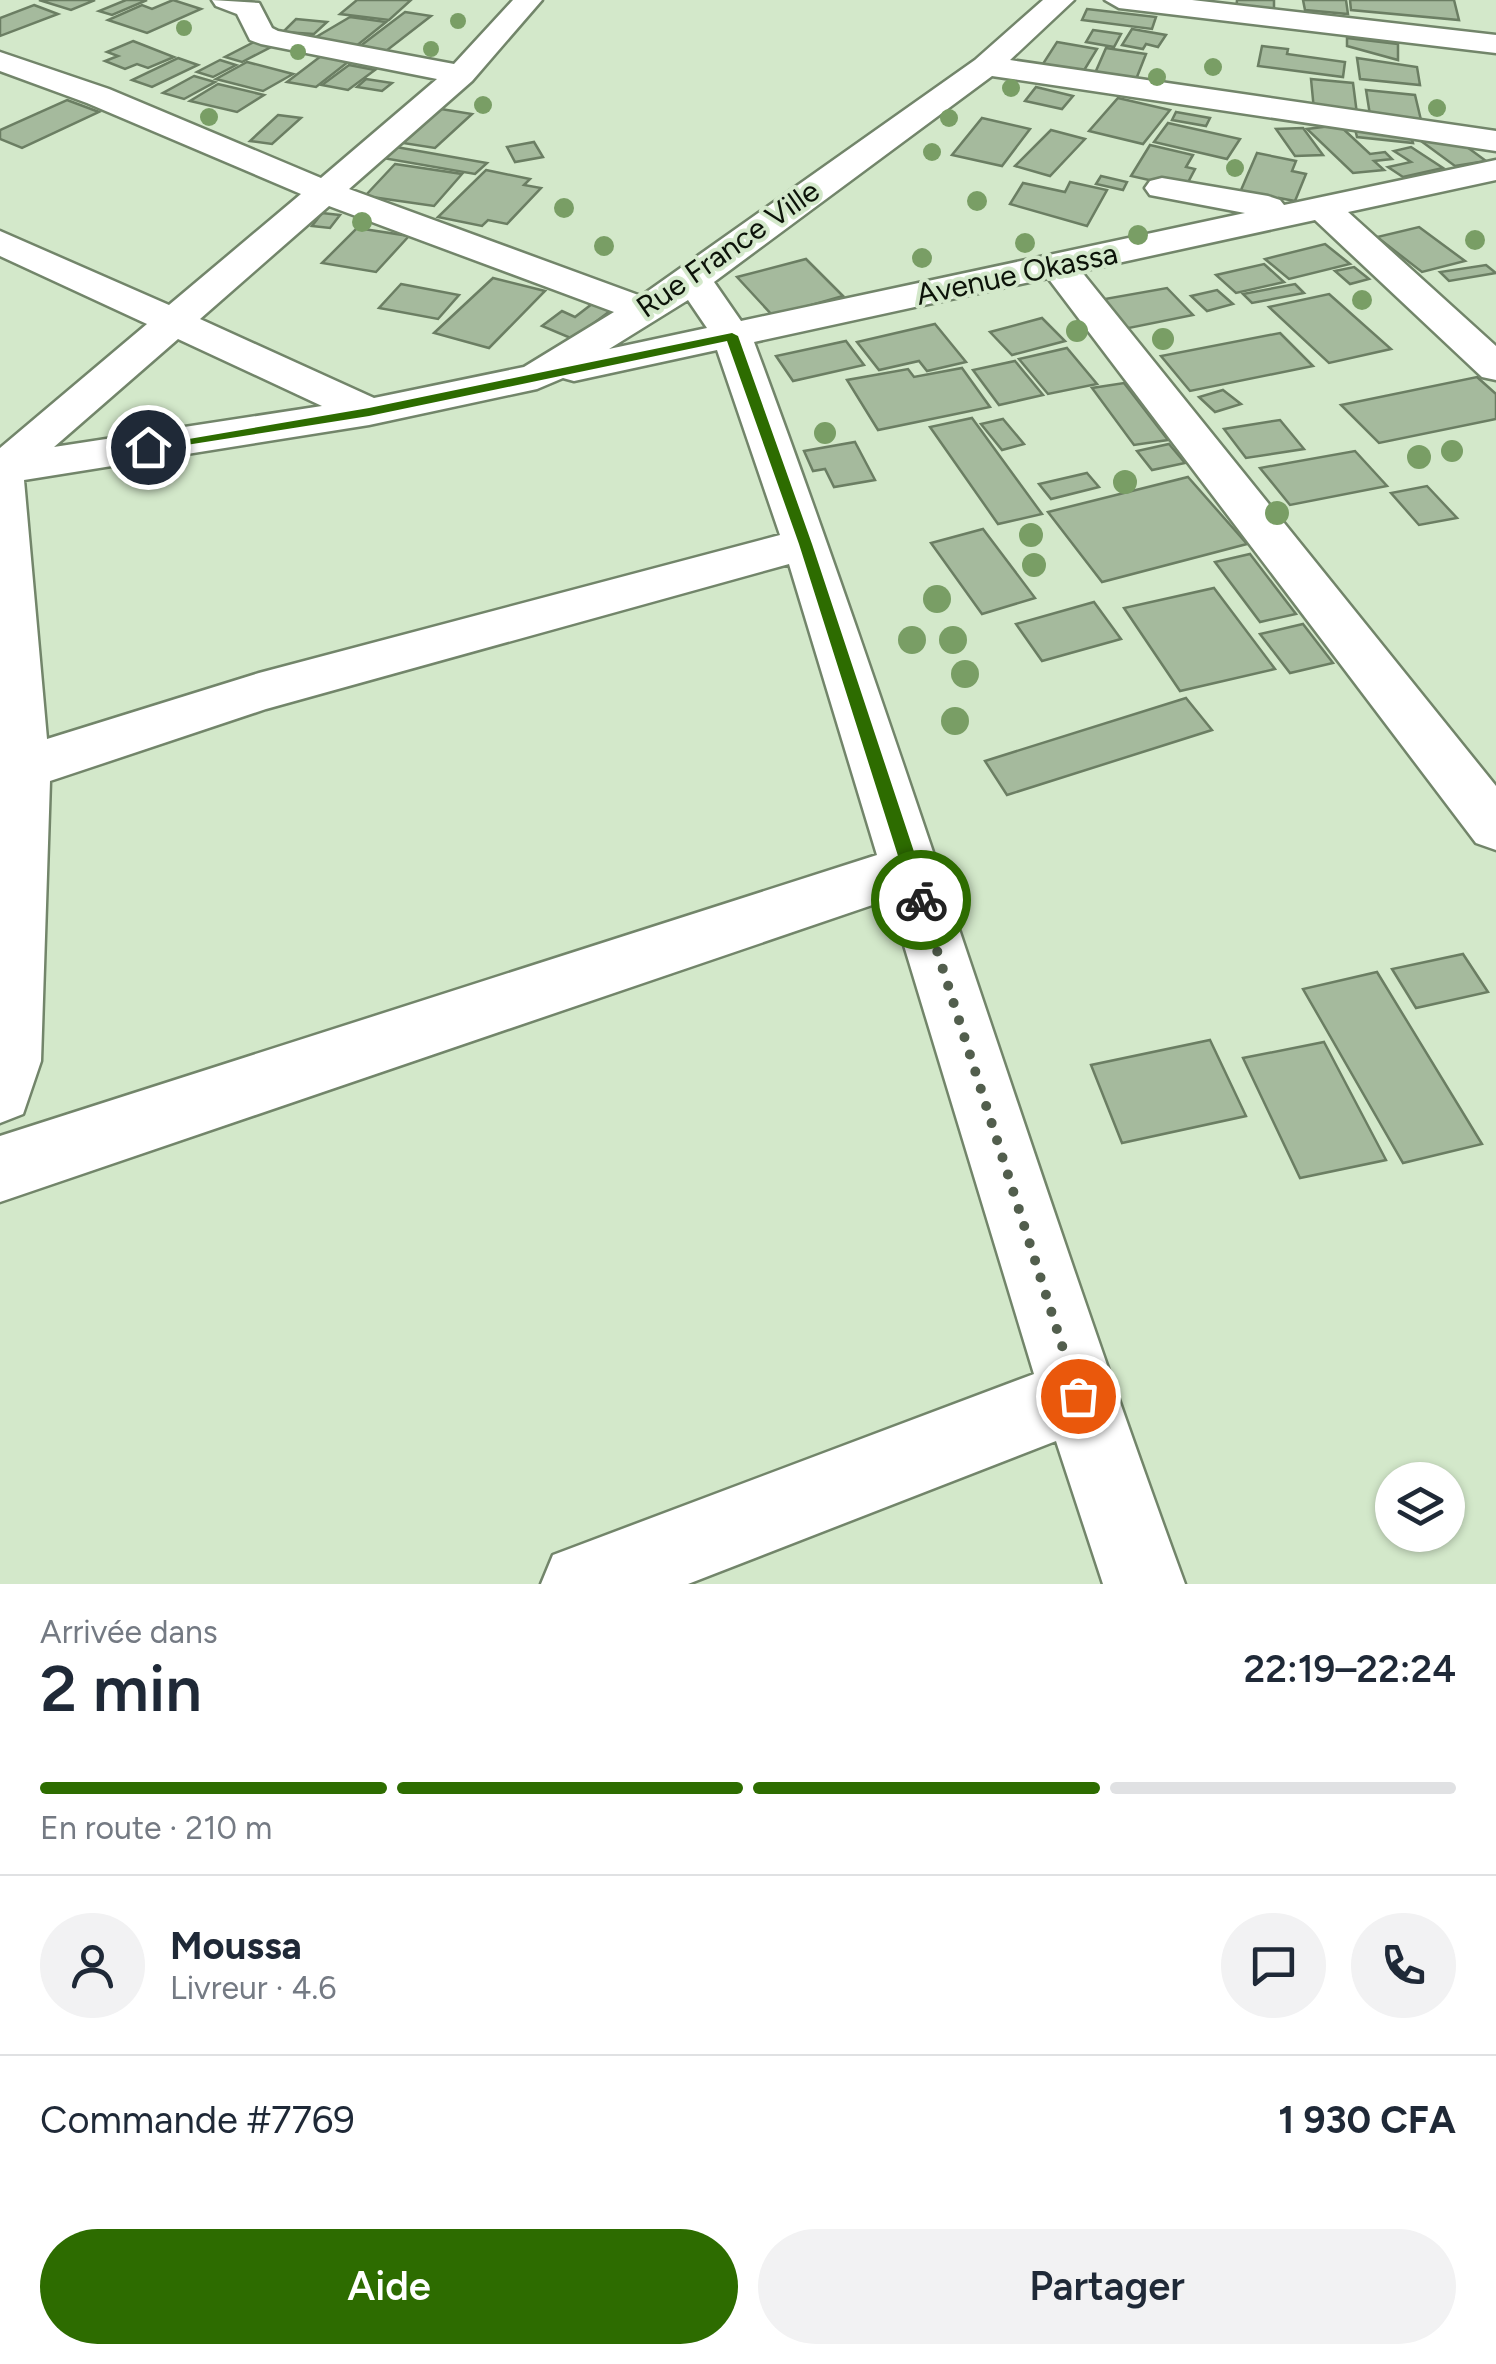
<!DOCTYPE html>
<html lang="fr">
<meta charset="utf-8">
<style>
:root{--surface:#fff;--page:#f2f2f3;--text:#1f2937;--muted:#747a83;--line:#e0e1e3;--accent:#2d6c00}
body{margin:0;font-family:Figtree,sans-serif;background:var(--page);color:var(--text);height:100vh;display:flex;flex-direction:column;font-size:38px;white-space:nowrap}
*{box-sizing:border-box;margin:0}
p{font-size:32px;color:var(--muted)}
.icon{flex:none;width:55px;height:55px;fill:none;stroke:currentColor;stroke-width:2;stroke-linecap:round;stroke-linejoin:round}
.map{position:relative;height:1584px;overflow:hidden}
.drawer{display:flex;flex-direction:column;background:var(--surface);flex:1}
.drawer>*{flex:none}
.tools{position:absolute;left:1375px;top:1462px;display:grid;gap:20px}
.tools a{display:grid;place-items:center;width:90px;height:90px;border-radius:50%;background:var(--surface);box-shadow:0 2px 8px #0004;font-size:50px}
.pin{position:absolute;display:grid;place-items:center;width:85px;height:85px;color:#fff;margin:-42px;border:5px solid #fff;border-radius:50%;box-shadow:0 2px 10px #0007}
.courier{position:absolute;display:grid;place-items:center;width:100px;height:100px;margin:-50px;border:8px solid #2d6c00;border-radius:50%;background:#fff;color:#222;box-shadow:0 2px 12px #0007}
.summary em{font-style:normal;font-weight:600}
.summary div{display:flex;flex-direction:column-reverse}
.summary{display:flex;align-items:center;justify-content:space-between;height:170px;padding:0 40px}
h1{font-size:65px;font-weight:600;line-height:75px}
.bar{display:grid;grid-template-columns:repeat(4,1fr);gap:15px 10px;align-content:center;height:120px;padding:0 40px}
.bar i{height:12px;border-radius:8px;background:var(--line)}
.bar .current{background:var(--accent)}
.bar p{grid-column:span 4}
.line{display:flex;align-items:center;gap:25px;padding:0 40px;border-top:2px solid var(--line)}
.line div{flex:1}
.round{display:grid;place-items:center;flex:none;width:105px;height:105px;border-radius:52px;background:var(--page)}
.cta{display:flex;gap:20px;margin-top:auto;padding:20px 40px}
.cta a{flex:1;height:115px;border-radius:60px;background:var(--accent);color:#fff;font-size:40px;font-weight:600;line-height:115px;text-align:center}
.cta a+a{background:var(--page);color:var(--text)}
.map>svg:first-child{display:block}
.building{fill:#a5ba9d;stroke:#6b7e63;stroke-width:2.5}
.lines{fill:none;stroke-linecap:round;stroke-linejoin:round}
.minor-casing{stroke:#72856a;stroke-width:5}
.minor{fill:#fff;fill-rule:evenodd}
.tree{fill:#799e65}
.route{fill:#2d6c00}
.done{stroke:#525e4d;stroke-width:10;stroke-dasharray:0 18}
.labels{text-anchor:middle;stroke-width:8;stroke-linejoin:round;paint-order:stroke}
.far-street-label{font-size:30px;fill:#0c1309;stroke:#d3e8ca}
</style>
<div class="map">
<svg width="1496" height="1584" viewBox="0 0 1496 1584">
<rect width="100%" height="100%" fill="#d3e8ca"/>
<g class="building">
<polygon points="39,0 95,0 71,10"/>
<polygon points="126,0 147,0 112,15 99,11"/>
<polygon points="173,0 201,9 147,33 108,20 142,5 152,9"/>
<polygon points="357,0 411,0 389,20 340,14"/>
<polygon points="1237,0 1274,0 1274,15 1236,11"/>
<polygon points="1303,0 1346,0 1348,14 1305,10"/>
<polygon points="1350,0 1454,0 1459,20 1351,10"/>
<polygon points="34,5 58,14 0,36 0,18"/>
<polygon points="1087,9 1156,17 1152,29 1082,20"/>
<polygon points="405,12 431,16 386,51 359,47"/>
<polygon points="350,17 386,22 355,47 311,40"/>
<polygon points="296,19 327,22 314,34 283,32"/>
<polygon points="1132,29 1166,35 1158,47 1146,44 1143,49 1122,45"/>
<polygon points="1093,30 1121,34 1114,47 1086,42"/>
<polygon points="1347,38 1398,44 1398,60 1347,46"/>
<polygon points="133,41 174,57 148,68 137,64 125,69 105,61 118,56 107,52"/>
<polygon points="254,42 271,47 242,62 225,57"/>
<polygon points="1057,42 1097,49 1080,77 1039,70"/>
<polygon points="1262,46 1288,49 1287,54 1345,62 1343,77 1258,66"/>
<polygon points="1106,48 1146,54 1133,87 1092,80"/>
<polygon points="325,53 353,58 316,87 287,82"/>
<polygon points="178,58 198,65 152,87 132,80"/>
<polygon points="1357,58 1417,67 1420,85 1360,79"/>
<polygon points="220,60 236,65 213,77 197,72"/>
<polygon points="247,62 293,74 263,91 216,79"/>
<polygon points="349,65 375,70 348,90 322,85"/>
<polygon points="194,76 215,82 184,99 163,93"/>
<polygon points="366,79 392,83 382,91 357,87"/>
<polygon points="1311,79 1353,83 1357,114 1314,110"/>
<polygon points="218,84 264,95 237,112 190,101"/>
<polygon points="1036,87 1073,96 1062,109 1025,101"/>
<polygon points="1366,90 1415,95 1421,120 1370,115"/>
<polygon points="1118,98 1170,110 1143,144 1089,131"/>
<polygon points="67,100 99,112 22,148 0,139 0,130"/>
<polygon points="441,109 472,114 435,148 403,143"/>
<polygon points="1176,112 1210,118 1206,126 1172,120"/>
<polygon points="278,115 301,118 272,144 250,141"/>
<polygon points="982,118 1030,129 1002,166 952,155"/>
<polygon points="1168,123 1240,139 1227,159 1154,142"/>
<polygon points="1339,125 1370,154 1385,152 1392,159 1374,161 1384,170 1353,173 1307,129"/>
<polygon points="1303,128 1323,155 1295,156 1276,129"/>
<polygon points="1355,129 1411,135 1413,143 1357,137"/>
<polygon points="1051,130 1085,139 1050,176 1015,166"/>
<polygon points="1452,136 1486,161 1455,166 1421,141"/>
<polygon points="534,142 543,157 515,162 507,147"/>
<polygon points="1150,145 1193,155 1186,167 1195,169 1185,188 1131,176"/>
<polygon points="396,147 487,163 475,174 383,158"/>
<polygon points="1411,147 1443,168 1403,177 1388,167 1411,162 1394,151"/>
<polygon points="1257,153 1296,161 1292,171 1306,174 1295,201 1279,198 1277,205 1238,197"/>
<polygon points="395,164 462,174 434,206 365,196"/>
<polygon points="486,170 530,179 524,185 541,188 507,224 488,220 482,226 438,217"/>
<polygon points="1101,176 1127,182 1123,190 1096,184"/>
<polygon points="1070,182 1107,190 1087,226 1010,204 1023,183 1065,192"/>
<polygon points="322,213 340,215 330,228 312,226"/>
<polygon points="1419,227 1465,261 1422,272 1377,237"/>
<polygon points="357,228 409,236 376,272 322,263"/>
<polygon points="1325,244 1350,264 1289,279 1265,259"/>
<polygon points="806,259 843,296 773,316 737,277"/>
<polygon points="1264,264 1284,282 1236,293 1216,275"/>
<polygon points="1486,265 1496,273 1449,281 1440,272"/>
<polygon points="1354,267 1369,279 1350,284 1335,271"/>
<polygon points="493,278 545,291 489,348 434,333"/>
<polygon points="401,284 459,295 438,319 379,308"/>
<polygon points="1295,284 1304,293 1252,303 1243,294"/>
<polygon points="1167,288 1193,315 1124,329 1099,300"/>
<polygon points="1217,290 1233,304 1207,311 1191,296"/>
<polygon points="1329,294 1391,349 1329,363 1269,307"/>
<polygon points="592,304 610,311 573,339 542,326 562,311 575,317"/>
<polygon points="1042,318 1065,341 1012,355 990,332"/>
<polygon points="935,324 966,362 927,371 919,361 879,370 857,342"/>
<polygon points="1280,333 1313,366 1190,391 1161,356"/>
<polygon points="846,341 864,365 793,381 776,356"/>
<polygon points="1067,348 1097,384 1048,394 1019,359"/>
<polygon points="1015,361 1043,395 999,405 973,370"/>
<polygon points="962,368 990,407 878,430 847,380 908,369 914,377"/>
<polygon points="1477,377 1496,394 1496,419 1379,443 1341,405"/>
<polygon points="1124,383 1168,440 1134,445 1092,388"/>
<polygon points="1223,390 1241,404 1215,412 1199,397"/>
<polygon points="972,418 1042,514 998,524 930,427"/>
<polygon points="1003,419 1024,444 1002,450 981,424"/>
<polygon points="1280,420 1304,449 1246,458 1224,429"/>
<polygon points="855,442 875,480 834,487 825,469 813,471 804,451"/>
<polygon points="1169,444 1185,463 1152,470 1137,451"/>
<polygon points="1355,451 1387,486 1290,505 1260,468"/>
<polygon points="1087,473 1099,487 1051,499 1039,484"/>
<polygon points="1188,477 1247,544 1102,582 1048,512"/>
<polygon points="1427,486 1457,518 1419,525 1391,493"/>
<polygon points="983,529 1035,598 982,614 931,543"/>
<polygon points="1250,554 1296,614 1260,622 1215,562"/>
<polygon points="1214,588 1275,669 1180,691 1124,608"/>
<polygon points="1094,602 1121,639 1042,661 1016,624"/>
<polygon points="1303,624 1333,663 1290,673 1260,634"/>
<polygon points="1186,698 1212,730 1007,795 985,761"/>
<polygon points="1463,954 1488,992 1416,1008 1392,969"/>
<polygon points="1377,972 1482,1144 1403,1163 1303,989"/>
<polygon points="1210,1040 1246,1116 1122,1143 1091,1065"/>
<polygon points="1324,1042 1386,1160 1300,1178 1243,1058"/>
</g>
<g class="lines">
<g class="minor-casing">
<g id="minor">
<path d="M212 0 259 3 272 28 278 31 454 64 513 0H542L472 81 349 189 641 296 975 60 1043 0H1074L1010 60 1496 131V151L992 76 714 282 741 321 1245 213 1150 195 1145 188 1150 181 1162 178 1268 196 1280 200 1284 205 1496 160V180L1348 212 1496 346V380L1482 377 1315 220 1081 271 1496 786V850L1476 843 1048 278 754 342C907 753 1034 1172 1185 1584H1103L1056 1441 688 1584H541L553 1555 1034 1374 890 899 0 1202V1136L877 855 789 564 266 709 50 781 41 1061 23 1114 0 1123V448L147 324 0 256V231L169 305 301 194 87 103 0 71V52L109 89 321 178 437 79 261 44 250 40 237 14 216 6ZM329 206 614 312 524 367 374 398 200 319ZM688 300 707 328 609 349ZM178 339 322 406 54 447ZM717 350 780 535 259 673 47 739 24 480 369 425 537 389 563 378 574 381Z"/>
<polygon points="1105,0 1192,0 1496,35 1496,53 1119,8"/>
</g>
</g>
<use href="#minor" class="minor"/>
</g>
<g class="tree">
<circle cx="458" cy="21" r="8"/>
<circle cx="184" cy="28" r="8"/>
<circle cx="431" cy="49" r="8"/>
<circle cx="298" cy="52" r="8"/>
<circle cx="1213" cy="67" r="9"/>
<circle cx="1157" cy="77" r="9"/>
<circle cx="1011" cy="88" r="9"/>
<circle cx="483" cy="105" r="9"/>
<circle cx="1437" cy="108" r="9"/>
<circle cx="209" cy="117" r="9"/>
<circle cx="949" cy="118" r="9"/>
<circle cx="932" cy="152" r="9"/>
<circle cx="1235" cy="168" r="9"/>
<circle cx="977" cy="201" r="10"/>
<circle cx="564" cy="208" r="10"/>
<circle cx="362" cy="222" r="10"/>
<circle cx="1138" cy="235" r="10"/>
<circle cx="1475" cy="240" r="10"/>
<circle cx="1025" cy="243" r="10"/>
<circle cx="604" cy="246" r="10"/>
<circle cx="922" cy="258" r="10"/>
<circle cx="1362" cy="300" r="10"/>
<circle cx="1077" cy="331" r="11"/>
<circle cx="1163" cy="339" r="11"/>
<circle cx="825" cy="433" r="11"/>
<circle cx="1452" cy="451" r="11"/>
<circle cx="1419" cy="457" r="12"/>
<circle cx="1125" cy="482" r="12"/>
<circle cx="1277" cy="513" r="12"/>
<circle cx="1031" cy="535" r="12"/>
<circle cx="1034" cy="565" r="12"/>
<circle cx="937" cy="599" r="14"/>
<circle cx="912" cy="640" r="14"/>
<circle cx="953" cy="640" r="14"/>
<circle cx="965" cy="674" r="14"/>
<circle cx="955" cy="721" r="14"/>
</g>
<polygon class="route" points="732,333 738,336 812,544 930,900 921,907 912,900 799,544 727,341 369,416 148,451 142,447 369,408"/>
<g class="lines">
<polyline class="done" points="921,900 1078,1396"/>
</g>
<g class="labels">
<g class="far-street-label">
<text transform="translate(728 249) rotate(-35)" y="10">Rue France Ville</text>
<text transform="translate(1017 274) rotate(-12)" y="10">Avenue Okassa</text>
</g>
</g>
</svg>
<div class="tools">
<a><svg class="icon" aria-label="layers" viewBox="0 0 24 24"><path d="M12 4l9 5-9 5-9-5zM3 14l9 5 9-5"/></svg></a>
</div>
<div class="pin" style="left:1078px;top:1396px;background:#ea580c"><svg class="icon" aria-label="bag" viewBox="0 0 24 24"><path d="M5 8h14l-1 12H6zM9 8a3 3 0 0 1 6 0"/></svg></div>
<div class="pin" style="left:148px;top:447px;background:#1f2937"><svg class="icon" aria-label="home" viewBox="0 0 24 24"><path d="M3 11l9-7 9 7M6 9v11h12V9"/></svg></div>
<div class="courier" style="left:921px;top:900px"><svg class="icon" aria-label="bike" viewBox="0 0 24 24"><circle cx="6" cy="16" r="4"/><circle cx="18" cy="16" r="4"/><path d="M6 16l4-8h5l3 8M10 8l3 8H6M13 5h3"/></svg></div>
</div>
<section class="drawer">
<div class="summary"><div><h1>2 min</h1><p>Arrivée dans</p></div><em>22:19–22:24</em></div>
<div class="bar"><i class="current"></i><i class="current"></i><i class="current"></i><i></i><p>En route · 210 m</p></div>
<div class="line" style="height:180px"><a class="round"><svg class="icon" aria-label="person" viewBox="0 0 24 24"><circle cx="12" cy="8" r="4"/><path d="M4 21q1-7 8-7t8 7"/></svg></a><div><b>Moussa</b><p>Livreur · 4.6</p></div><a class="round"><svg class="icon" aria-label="chat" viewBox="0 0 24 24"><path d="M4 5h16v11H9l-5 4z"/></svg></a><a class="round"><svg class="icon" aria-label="phone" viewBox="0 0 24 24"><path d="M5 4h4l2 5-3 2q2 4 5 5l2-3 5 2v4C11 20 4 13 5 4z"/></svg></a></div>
<div class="line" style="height:130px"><div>Commande #7769</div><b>1 930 CFA</b></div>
<div class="cta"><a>Aide</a><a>Partager</a></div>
</section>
